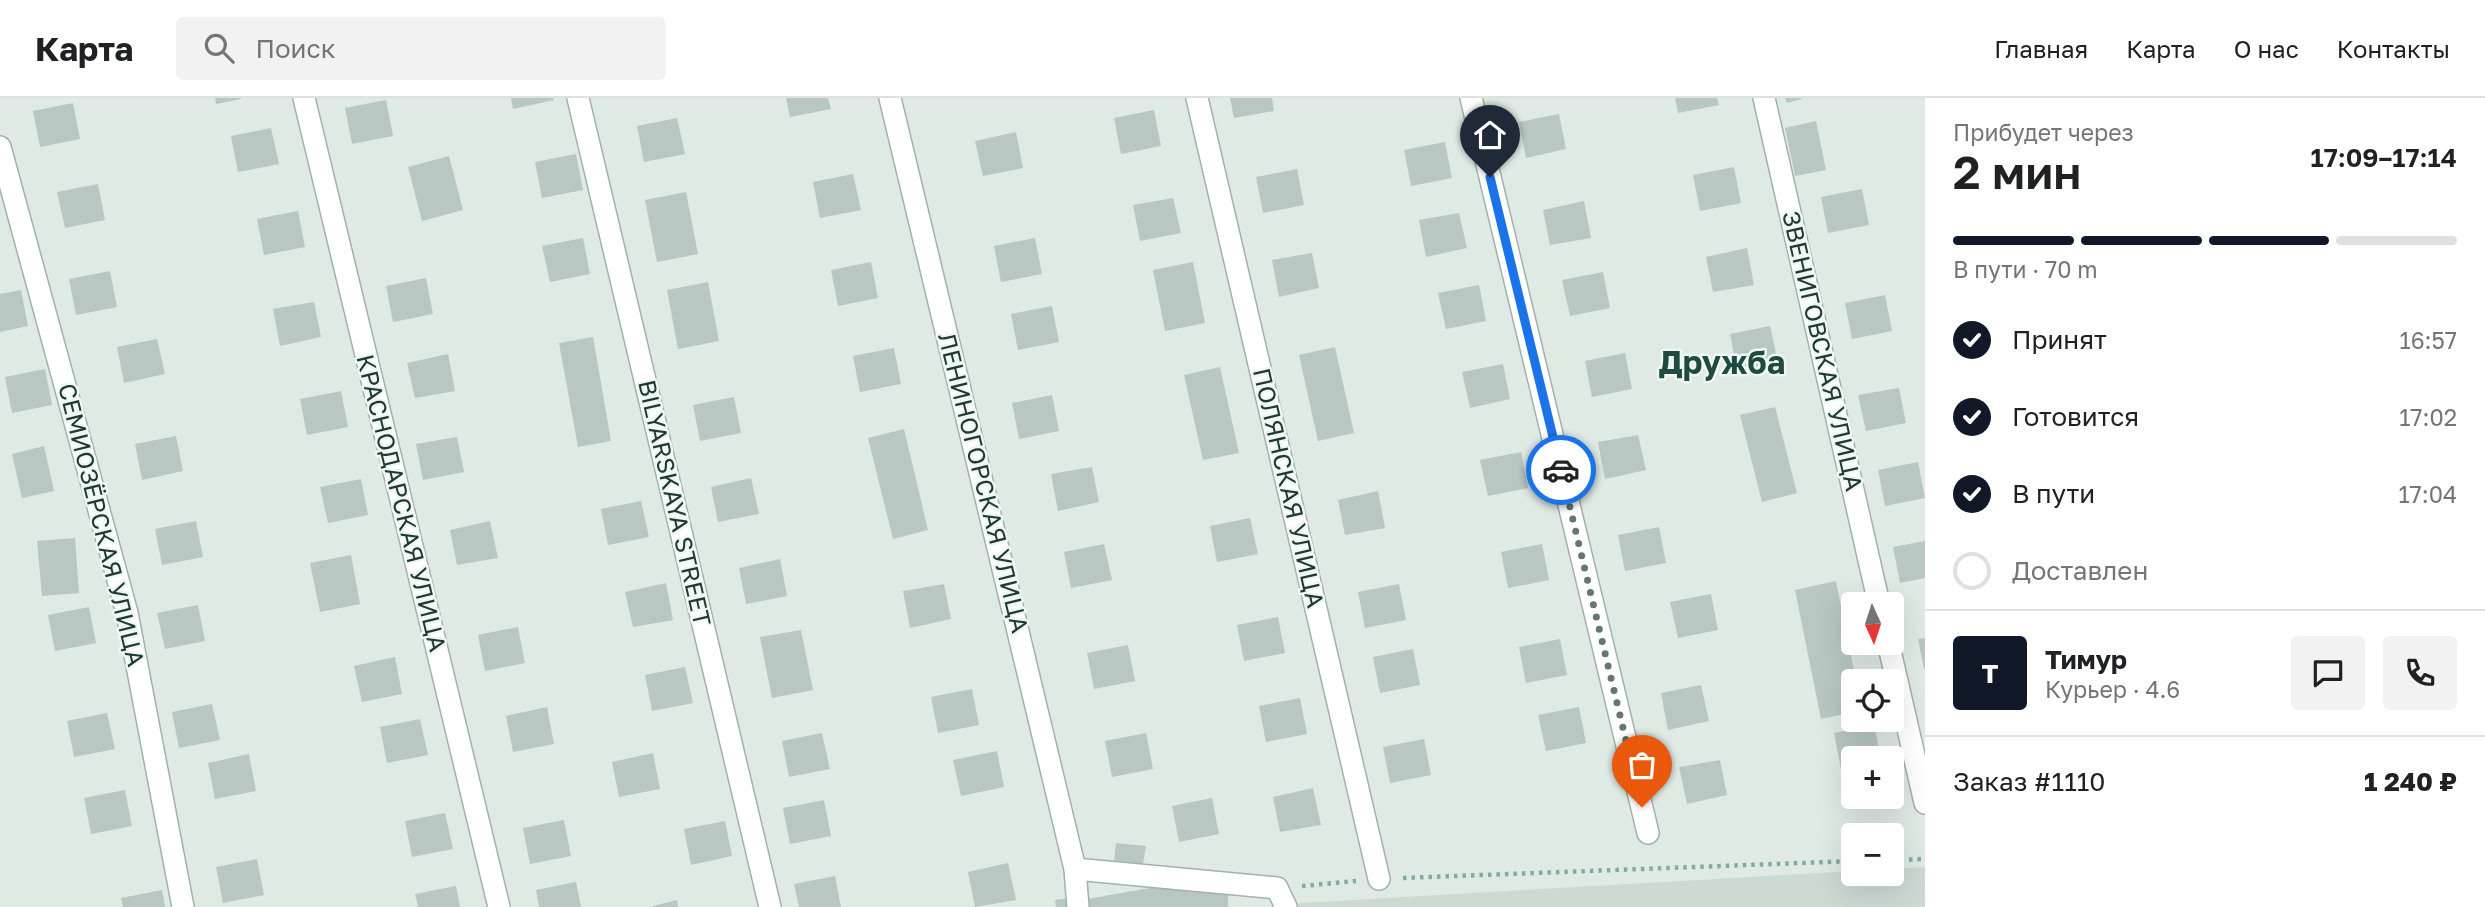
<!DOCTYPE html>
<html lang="ru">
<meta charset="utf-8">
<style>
:root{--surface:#fff;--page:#f2f2f2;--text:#202124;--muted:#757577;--line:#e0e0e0;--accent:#111827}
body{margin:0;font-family:"Golos Text",sans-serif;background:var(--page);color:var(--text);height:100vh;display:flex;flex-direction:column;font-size:26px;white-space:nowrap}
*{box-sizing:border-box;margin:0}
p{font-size:23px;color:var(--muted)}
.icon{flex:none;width:38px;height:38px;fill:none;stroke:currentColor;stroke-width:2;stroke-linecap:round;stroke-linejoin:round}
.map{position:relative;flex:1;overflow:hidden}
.panel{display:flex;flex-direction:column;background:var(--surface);width:560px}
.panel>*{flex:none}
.needle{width:46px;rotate:177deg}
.tools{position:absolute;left:1841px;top:494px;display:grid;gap:14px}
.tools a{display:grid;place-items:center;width:63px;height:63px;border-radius:7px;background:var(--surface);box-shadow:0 7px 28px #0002;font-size:35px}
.pin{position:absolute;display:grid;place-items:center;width:60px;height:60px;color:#fff;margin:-72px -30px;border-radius:50% 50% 50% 0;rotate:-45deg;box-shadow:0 0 7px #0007}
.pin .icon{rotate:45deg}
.courier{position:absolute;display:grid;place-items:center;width:70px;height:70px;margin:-35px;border:5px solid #1a73e8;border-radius:50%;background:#fff;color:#222;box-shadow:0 2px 9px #0007}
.overview em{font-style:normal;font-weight:600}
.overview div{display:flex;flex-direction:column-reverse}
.overview{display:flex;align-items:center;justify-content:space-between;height:119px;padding:0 28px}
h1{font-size:46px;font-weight:600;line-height:52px}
.bar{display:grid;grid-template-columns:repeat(4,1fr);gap:10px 7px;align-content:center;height:84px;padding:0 28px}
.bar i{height:9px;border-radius:5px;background:var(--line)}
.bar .on{background:var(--accent)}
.bar p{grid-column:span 4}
.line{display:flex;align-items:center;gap:18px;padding:0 28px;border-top:2px solid var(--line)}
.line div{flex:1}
.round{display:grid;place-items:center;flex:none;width:74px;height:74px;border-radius:7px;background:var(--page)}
ol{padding:0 28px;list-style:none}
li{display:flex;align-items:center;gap:21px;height:77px}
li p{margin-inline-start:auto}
li .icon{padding:7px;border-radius:50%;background:var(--accent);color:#fff;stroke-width:4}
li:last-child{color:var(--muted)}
li i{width:38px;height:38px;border:4px solid var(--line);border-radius:50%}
header{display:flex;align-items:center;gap:42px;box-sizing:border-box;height:98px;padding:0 35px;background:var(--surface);border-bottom:2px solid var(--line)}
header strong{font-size:33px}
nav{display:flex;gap:38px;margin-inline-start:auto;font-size:24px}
.search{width:490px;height:63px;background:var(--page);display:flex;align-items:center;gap:18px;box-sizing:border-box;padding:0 24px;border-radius:7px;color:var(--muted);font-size:26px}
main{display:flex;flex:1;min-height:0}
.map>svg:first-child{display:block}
.built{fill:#cddad4}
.building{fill:#b8c7c1}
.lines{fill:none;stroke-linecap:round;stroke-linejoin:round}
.minor-casing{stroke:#a2b1ac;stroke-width:24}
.path{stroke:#80ad9e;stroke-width:4.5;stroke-dasharray:3.5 5;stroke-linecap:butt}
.minor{stroke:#fff;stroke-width:21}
.done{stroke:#647771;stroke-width:7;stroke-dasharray:0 12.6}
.route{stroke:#1a73e8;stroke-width:9}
.labels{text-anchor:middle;stroke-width:5;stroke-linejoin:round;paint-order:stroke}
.street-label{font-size:24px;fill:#213932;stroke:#eff7f3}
.district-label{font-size:32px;font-weight:bold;fill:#1e4a3f;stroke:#eff7f3}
</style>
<header>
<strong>Карта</strong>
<div class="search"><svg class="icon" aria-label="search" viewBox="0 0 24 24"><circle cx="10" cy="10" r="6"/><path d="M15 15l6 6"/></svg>Поиск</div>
<nav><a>Главная</a><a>Карта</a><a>О нас</a><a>Контакты</a></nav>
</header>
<main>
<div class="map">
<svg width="1925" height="809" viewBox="0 0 1925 809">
<rect width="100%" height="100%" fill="#dfeae5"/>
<polygon class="built" points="1925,769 1925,809 1296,809 1300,805 1853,773 1892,775 1892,771"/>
<g class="building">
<polygon points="215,0 241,0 241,1 216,6"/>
<polygon points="511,0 553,0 554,2 513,11"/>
<polygon points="786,0 828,0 831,11 790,19"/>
<polygon points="1230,0 1272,0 1274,13 1234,20"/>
<polygon points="1675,0 1717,0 1719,7 1678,15"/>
<polygon points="1785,0 1802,0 1802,1 1787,5"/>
<polygon points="386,2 393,38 352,46 345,10"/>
<polygon points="73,5 80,41 40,49 33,13"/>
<polygon points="1154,12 1161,48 1121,56 1114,20"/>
<polygon points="1559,16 1566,51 1526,60 1519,24"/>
<polygon points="677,20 685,56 644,64 637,28"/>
<polygon points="1816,23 1826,72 1795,78 1785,30"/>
<polygon points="271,30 279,66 238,74 231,38"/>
<polygon points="1016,34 1023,70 983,78 975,43"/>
<polygon points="1445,44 1452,80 1411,88 1404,52"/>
<polygon points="576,56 583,92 542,100 535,64"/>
<polygon points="449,58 463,112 422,123 408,69"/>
<polygon points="1734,69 1741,105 1700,113 1693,77"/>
<polygon points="1297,71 1304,107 1263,115 1256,79"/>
<polygon points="853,76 861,112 820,120 813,84"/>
<polygon points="98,86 105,122 65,130 57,94"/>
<polygon points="1862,91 1869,127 1828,135 1821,99"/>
<polygon points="686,94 698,156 657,164 645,102"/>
<polygon points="1173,100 1181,135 1140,143 1133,107"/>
<polygon points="1584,103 1591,140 1550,147 1543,112"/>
<polygon points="298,113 305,149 264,157 257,121"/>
<polygon points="1459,115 1467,150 1426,159 1419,122"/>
<polygon points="583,140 590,176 550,184 542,148"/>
<polygon points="1035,140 1042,176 1001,184 994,148"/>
<polygon points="1747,150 1754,187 1713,194 1706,159"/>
<polygon points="1312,155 1319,190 1279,199 1272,162"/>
<polygon points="871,164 878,200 838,208 831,172"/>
<polygon points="1193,164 1205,225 1165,233 1153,172"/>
<polygon points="110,173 117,209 76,217 69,181"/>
<polygon points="1603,174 1610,210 1570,218 1562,182"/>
<polygon points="426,180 433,216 393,224 386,188"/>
<polygon points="708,184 719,243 678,251 667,192"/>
<polygon points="1479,187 1486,223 1446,231 1438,195"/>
<polygon points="21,192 28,228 0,234 0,196"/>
<polygon points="1885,197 1892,233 1852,241 1845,205"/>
<polygon points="314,204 321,239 280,248 273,211"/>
<polygon points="1052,208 1059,244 1018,252 1011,216"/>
<polygon points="1770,228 1778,264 1737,272 1730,236"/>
<polygon points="593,239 611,343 578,349 559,245"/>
<polygon points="157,241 165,276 124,285 117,249"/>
<polygon points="1335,249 1354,335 1318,343 1299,257"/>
<polygon points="894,250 901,286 860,294 853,258"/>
<polygon points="1625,255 1632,291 1592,299 1585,263"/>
<polygon points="448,256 455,293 415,300 407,265"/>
<polygon points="1503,266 1510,301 1470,310 1462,274"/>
<polygon points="1220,269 1239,355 1203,362 1184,277"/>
<polygon points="45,271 52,307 12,315 5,279"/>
<polygon points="1899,290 1906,325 1866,333 1858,297"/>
<polygon points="341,293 348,329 307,337 300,301"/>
<polygon points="1052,297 1059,333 1019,341 1012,305"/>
<polygon points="734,299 741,335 700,343 693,307"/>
<polygon points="1775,309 1797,395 1762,404 1740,317"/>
<polygon points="904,331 928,432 893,441 868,340"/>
<polygon points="1638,337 1646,372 1605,381 1598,344"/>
<polygon points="176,338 183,373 142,382 135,346"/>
<polygon points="457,339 464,374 423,382 416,346"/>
<polygon points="44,348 54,393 22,400 12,356"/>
<polygon points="1521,354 1528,390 1488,398 1480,362"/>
<polygon points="1918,364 1925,400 1885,408 1878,372"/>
<polygon points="1092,369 1099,404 1058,413 1051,376"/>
<polygon points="751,380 759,416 718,424 711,389"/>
<polygon points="361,381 368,417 328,425 320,389"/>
<polygon points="1378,393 1385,430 1345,437 1338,402"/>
<polygon points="641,403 649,439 608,447 601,411"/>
<polygon points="1250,420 1258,456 1217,464 1210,428"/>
<polygon points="196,423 203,459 162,467 155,431"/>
<polygon points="490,423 498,460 457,467 450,432"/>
<polygon points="1659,429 1666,465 1625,473 1618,437"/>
<polygon points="75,440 79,495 42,498 37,443"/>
<polygon points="1925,443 1925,480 1900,485 1893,449"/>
<polygon points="1104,446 1112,482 1071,490 1064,454"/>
<polygon points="1542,446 1549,482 1508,490 1501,454"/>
<polygon points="351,457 360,506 320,514 310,465"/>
<polygon points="780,461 787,498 746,506 739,470"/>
<polygon points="1836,483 1856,583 1853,614 1821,621 1795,492"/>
<polygon points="666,485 673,522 633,529 625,494"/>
<polygon points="944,486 951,521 910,530 903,493"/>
<polygon points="1399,486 1406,522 1365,530 1358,494"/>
<polygon points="1711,496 1718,532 1678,540 1670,504"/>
<polygon points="198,507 205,543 165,551 157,515"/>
<polygon points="89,509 96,545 55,553 48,517"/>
<polygon points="1278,519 1285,555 1244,563 1237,527"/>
<polygon points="518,529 525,565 485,573 478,537"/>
<polygon points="801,532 813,592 772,600 760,539"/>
<polygon points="1925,540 1925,570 1924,571 1918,541"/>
<polygon points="1560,541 1567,577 1526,585 1519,549"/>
<polygon points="1128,547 1135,583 1094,591 1087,555"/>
<polygon points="1413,551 1420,587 1380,595 1373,559"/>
<polygon points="395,559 402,596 362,604 354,568"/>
<polygon points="685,569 693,605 652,613 645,577"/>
<polygon points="1701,587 1709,623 1668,632 1661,595"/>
<polygon points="972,591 979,627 938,635 931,599"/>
<polygon points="1300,600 1307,636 1266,644 1259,608"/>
<polygon points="212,606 220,642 179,650 172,614"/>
<polygon points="547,609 554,646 513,654 506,618"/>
<polygon points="1579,609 1586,645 1546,653 1538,617"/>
<polygon points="107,615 115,651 74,659 67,623"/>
<polygon points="420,621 428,657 387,665 380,629"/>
<polygon points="1874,627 1881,660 1853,660 1853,668 1841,671 1834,635"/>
<polygon points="822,635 830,671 789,679 782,643"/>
<polygon points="1146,635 1153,671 1112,679 1105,643"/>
<polygon points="1424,641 1431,677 1390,685 1383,649"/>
<polygon points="997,653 1004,689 961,698 953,662"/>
<polygon points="653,655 660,691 619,699 612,664"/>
<polygon points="249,656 256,693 215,701 208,665"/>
<polygon points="1720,662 1727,697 1687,706 1679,669"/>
<polygon points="1313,690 1321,727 1280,734 1273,699"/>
<polygon points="125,692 132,728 91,736 84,700"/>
<polygon points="1212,700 1219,736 1179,744 1172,708"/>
<polygon points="824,702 831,738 790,746 783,710"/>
<polygon points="445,715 453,751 412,759 405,723"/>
<polygon points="564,722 571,758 530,766 523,730"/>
<polygon points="725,723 732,758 691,767 684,731"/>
<polygon points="1116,745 1146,748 1143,766 1114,763"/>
<polygon points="257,761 264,797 223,805 216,769"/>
<polygon points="1008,765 1016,802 975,809 968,774"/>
<polygon points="835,778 841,809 799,809 794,786"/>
<polygon points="576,784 581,809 539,809 536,792"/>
<polygon points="456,788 460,809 418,809 415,796"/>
<polygon points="1198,788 1228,794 1228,809 1088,809 1087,801 1156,789"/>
<polygon points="162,792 165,809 123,809 121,800"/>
<polygon points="1070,800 1071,809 1056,809 1055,802"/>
<polygon points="677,802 678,809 653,809 653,808"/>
</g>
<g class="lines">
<g class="minor-casing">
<g id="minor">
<polyline points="304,0 499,809"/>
<polyline points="578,0 770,809"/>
<polyline points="890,0 1075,771 1078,809"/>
<polyline points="1197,0 1379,781"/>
<polyline points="1471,0 1648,735"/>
<polyline points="1764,0 1879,506"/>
<polyline points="0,49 127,515 183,809"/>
<polyline points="1888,544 1925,705"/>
<polyline points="1075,771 1277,790 1286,809"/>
</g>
</g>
<g class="path">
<polyline points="1892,762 1925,761"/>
<polyline points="1403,780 1853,763"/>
<polyline points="1302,788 1356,783"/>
</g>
<use href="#minor" class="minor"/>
</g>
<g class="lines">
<polyline class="done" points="1561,372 1642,709"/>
<polyline class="route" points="1490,79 1561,372"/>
</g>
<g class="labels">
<g class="street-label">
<text transform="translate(1822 253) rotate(77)" y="8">ЗВЕНИГОВСКАЯ УЛИЦА</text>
<text transform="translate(983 385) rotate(76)" y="8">ЛЕНИНОГОРСКАЯ УЛИЦА</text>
<text transform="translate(1288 390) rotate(77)" y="8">ПОЛЯНСКАЯ УЛИЦА</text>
<text transform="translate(401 405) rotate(76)" y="8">КРАСНОДАРСКАЯ УЛИЦА</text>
<text transform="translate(674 405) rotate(77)" y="8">BILYARSKAYA STREET</text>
<text transform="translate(101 427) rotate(76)" y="8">СЕМИОЗЁРСКАЯ УЛИЦА</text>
</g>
<g class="district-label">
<text x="1722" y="276">Дружба</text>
</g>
</g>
</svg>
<div class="tools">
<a><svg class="needle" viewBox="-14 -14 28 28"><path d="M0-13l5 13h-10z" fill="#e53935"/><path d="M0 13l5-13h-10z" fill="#757577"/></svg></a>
<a><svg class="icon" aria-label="locate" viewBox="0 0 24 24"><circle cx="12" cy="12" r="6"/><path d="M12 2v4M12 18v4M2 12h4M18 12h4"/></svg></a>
<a>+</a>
<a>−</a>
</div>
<div class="pin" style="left:1642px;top:709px;background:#ea580c"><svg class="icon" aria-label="bag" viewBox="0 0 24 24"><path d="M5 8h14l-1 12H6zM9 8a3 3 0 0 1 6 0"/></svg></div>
<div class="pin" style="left:1490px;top:79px;background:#1f2937"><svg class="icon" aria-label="home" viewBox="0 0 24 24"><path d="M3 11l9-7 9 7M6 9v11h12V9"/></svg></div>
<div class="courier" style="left:1561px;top:372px"><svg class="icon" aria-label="car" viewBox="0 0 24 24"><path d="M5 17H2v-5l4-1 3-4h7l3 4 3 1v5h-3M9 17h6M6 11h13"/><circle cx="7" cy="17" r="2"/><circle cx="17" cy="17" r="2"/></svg></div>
</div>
<section class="panel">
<div class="overview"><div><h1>2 мин</h1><p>Прибудет через</p></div><em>17:09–17:14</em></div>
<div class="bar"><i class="on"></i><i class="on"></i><i class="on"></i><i></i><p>В пути · 70 m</p></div>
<ol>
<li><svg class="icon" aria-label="check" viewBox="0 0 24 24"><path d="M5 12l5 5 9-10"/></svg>Принят<p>16:57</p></li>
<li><svg class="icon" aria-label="check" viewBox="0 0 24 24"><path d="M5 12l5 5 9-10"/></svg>Готовится<p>17:02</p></li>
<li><svg class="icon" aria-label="check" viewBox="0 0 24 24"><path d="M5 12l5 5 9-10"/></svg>В пути<p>17:04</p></li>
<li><i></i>Доставлен</li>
</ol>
<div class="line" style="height:126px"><b class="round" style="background:var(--accent);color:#fff">Т</b><div><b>Тимур</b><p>Курьер · 4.6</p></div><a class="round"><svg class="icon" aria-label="chat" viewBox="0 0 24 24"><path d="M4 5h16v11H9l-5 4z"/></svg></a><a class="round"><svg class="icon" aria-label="phone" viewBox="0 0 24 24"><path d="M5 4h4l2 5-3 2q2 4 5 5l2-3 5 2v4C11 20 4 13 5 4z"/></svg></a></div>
<div class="line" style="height:91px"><div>Заказ #1110</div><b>1 240 ₽</b></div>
</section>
</main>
